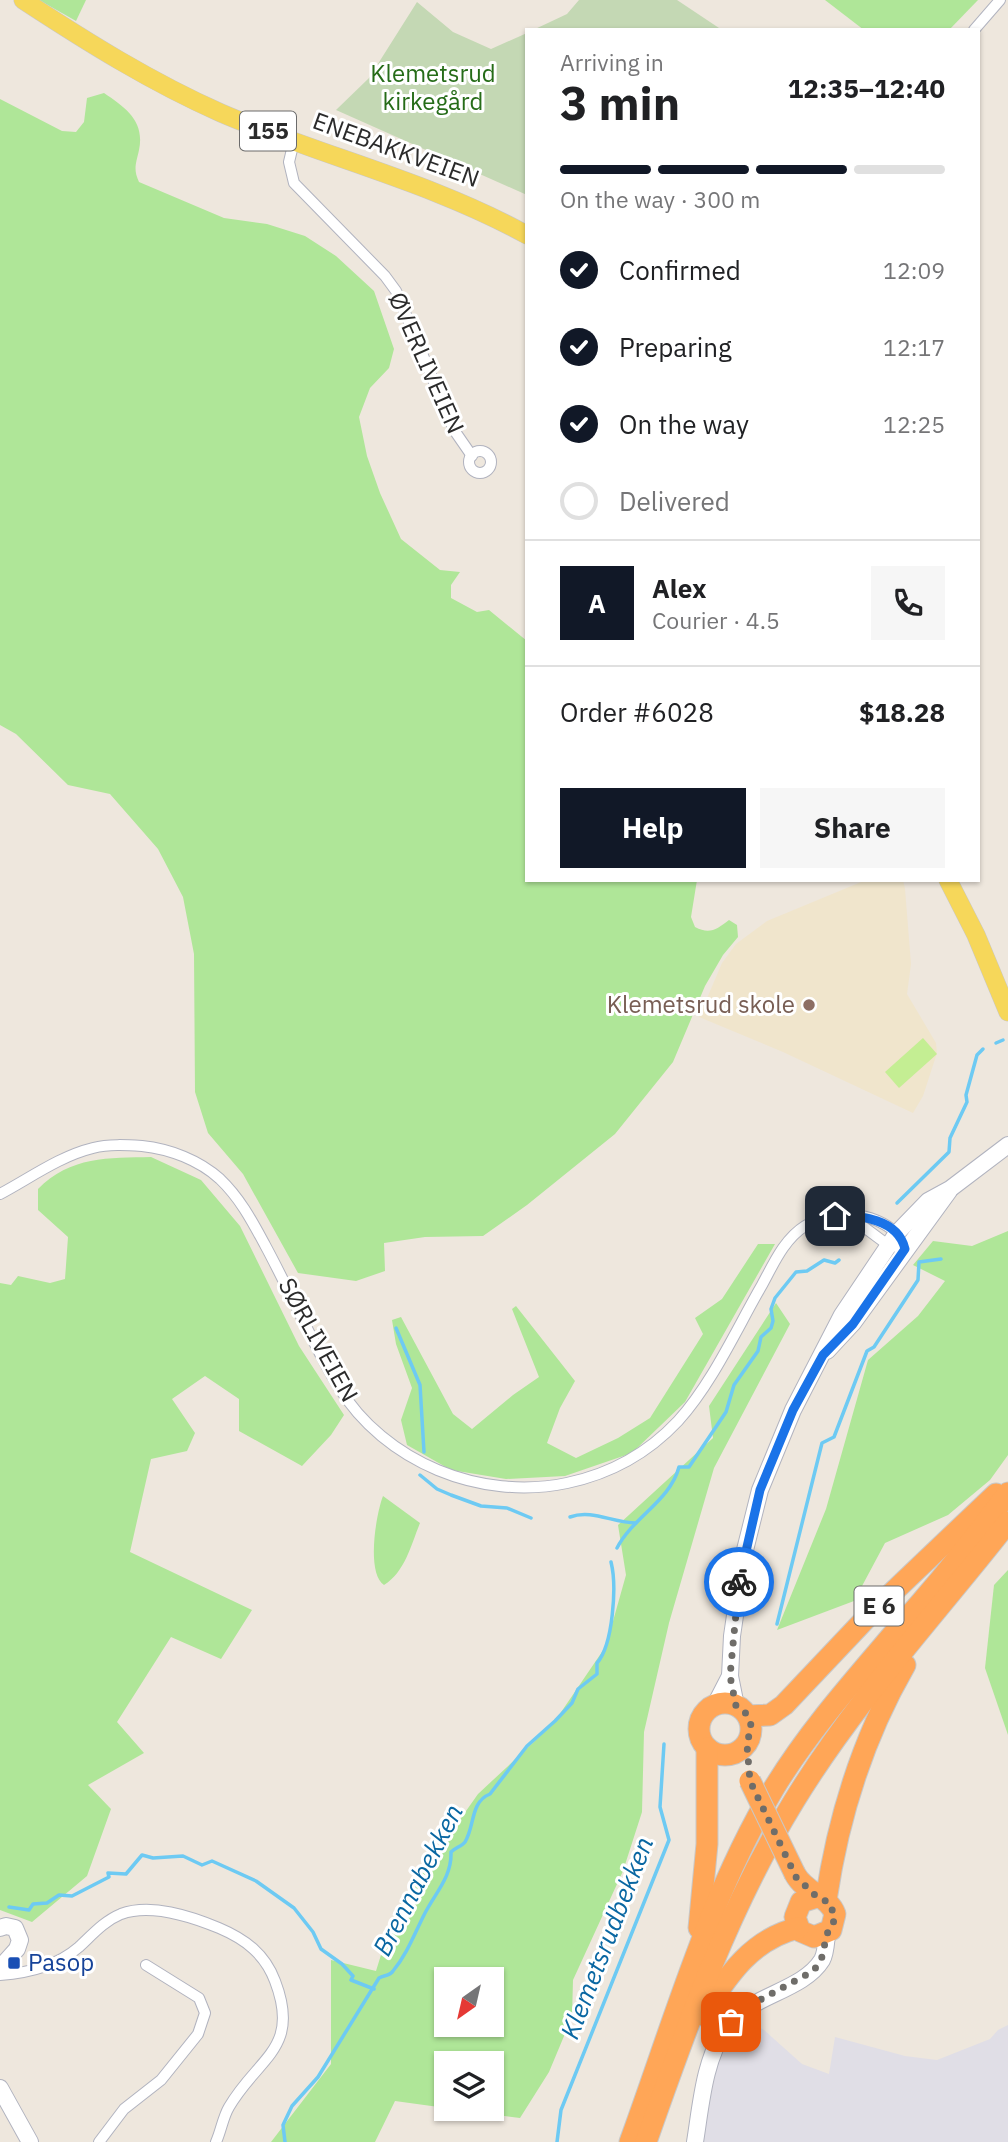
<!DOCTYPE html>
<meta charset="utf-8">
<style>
:root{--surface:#fff;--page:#f6f6f6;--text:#202124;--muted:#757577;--line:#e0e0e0;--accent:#111827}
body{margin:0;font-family:"IBM Plex Sans",sans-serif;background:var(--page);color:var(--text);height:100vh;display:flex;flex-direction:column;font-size:26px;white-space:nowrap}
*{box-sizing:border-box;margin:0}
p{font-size:23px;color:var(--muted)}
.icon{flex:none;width:38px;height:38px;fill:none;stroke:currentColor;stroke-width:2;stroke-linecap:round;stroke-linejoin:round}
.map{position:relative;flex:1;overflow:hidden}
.sheet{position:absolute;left:525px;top:28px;width:455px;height:854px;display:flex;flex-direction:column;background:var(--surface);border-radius:0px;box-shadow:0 2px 5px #0004}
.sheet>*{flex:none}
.needle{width:46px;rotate:214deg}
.controls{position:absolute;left:434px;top:1967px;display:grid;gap:14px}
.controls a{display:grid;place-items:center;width:70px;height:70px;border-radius:0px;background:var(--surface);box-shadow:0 2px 5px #0004;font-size:35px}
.pin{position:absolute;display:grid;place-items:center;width:60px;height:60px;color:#fff;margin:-30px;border-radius:14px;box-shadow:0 4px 10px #0006}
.courier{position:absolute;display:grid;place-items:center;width:70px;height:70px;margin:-35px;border:5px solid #1a73e8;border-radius:50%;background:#fff;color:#222;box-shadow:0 2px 9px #0007}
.overview em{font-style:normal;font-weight:700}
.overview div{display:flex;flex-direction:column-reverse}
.overview{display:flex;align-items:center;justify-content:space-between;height:119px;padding:0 35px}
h1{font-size:46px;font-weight:700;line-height:52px}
.bar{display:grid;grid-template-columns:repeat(4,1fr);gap:10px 7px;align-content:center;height:84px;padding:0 35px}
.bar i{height:9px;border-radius:5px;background:var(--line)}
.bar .active{background:var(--accent)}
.bar p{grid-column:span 4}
.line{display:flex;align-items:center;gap:18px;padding:0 35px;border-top:2px solid var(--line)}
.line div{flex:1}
.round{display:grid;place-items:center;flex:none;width:74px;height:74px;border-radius:0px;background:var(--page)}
ol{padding:0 35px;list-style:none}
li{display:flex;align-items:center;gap:21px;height:77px}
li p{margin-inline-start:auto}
li .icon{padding:7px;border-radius:50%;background:var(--accent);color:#fff;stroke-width:4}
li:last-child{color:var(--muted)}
li i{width:38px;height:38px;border:4px solid var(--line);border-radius:50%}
.cta{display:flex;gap:14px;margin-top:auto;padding:14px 35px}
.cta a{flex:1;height:80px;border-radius:0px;background:var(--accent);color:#fff;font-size:28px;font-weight:700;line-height:80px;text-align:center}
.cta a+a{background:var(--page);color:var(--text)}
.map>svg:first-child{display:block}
.industrial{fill:#e0dee6}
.education{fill:#f0e5cc}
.green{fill:#afe698;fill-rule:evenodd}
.cemetery{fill:#c4d8b4}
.pitch{fill:#c4ee93}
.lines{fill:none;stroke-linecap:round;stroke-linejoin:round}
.stream{stroke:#6dcaf3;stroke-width:3.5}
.street-casing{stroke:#b1b3bf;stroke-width:12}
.secondary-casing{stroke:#b1b3bf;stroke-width:18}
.primary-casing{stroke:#c8c8c8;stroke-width:19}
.highway-casing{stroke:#c8c8c8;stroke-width:23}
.street{stroke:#fff;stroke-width:10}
.secondary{stroke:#fff;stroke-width:16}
.primary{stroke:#f6d75a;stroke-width:18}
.highway{stroke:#ffa657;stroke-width:21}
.highway-bridge-casing{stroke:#c8c8c8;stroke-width:23;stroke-linecap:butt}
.highway-bridge{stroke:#ffa657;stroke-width:21}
.done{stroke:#6f6d69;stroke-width:7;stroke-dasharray:0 12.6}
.route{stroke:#1a73e8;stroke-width:9}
.education-dot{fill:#8d6e63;stroke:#fff;stroke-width:2.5}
.transit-dot{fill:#1a4fb4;stroke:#fff;stroke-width:2.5}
.labels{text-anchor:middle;stroke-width:6;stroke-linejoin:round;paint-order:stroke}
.shield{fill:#fff;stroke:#6b6b6b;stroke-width:2}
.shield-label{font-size:23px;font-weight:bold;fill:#2b2b2b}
.park-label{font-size:24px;fill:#266c18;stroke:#fff}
.street-label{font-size:24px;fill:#2b2b2b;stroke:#fff}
.education-label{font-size:24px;fill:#785e54;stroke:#fff;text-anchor:end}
.transit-label{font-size:24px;fill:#164399;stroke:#fff;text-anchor:start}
.water-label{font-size:26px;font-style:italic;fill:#0967a2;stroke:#fff}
</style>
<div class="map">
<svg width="1008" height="2142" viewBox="0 0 1008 2142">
<rect width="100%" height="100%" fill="#eee7dd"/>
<polygon class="industrial" points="745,2024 754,2024 764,2030 802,2064 829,2074 835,2037 905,2056 937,2060 990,2039 998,2030 1008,2025 1008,2142 702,2142 719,2055 735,2029"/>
<polygon class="education" points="866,880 903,880 905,889 911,964 907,994 936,1043 937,1053 923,1096 913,1113 783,1052 699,1017 722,963 736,944 767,921"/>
<g class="green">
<polygon points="39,0 86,0 76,21"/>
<polygon points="825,0 978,0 949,30 864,30"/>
<path d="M104 93C126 108 145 121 139 150 136 164 133 169 139 182L224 218 267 224 305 236 336 256 374 291 394 349 389 368 370 388 359 417 367 456 380 493 401 539 440 570 460 572 451 585V598L477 612 489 610 527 641V880H697L691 917 695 927C710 935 717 929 729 920L737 925 738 937 723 955 705 986 673 1062 615 1134 527 1205 483 1236 425 1237 384 1243 385 1271 356 1281 298 1273 243 1174 208 1133 195 1092 194 954 183 897 158 849 110 794 68 785 16 734 0 725V99L62 131 76 132 84 122 87 98Z"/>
<path d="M151 1157 201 1180 240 1226 299 1346 344 1415 331 1435 302 1466 239 1431V1399L205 1376 172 1399 195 1433 187 1451 151 1459 130 1552 252 1610 221 1659 171 1637 117 1722 144 1753 88 1785 111 1809 87 1876 32 1922 0 1910V1283L11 1285 18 1276 50 1283 65 1279 68 1237 38 1210V1189C70 1156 109 1158 151 1157Z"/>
<polygon points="1008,1231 1008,1455 990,1480 948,1515 885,1543 854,1601 777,1630 826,1509 868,1360 918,1316 945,1281 913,1265 933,1241 972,1246"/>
<polygon points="758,1244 775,1244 685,1402 632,1453 565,1476 506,1479 451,1470 407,1445 401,1420 412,1388 396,1344 392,1320 401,1317 453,1414 472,1429 513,1395 539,1377 512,1309 516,1306 575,1381 560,1408 547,1443 576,1458 618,1438 650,1418 703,1334 695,1318 722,1299"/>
<path d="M776 1303 790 1324 714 1468 669 1623 644 1732 642 1812 623 1871 573 1980 572 2017 549 2072 520 2118 453 2109H492V2063H446V2108L395 2101 375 2142H271L331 2064V1960L376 1971 394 1913 478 1794 553 1724 606 1646 626 1575 618 1525 713 1438 709 1406ZM446 1979H492V2025H446Z"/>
<path d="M383 1496 420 1523C411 1545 405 1572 384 1585 366 1573 376 1514 383 1496Z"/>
<polygon points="1008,1570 1008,1735 985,1668 994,1585"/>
</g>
<g class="cemetery">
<polygon points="579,0 677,0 722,30 533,30 567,14"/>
<polygon points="417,2 453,32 491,49 527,33 527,195 336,110 369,78"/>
</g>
<polygon class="pitch" points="923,1038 937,1054 899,1088 885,1072"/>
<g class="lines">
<g class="stream">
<polyline points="996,1043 1003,1040"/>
<polyline points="897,1203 949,1152 950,1138 967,1102 966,1095 977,1055 983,1049"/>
<polyline points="396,1328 420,1385 424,1452"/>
<polyline points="420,1475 437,1489 451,1495 481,1506 507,1508 531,1518"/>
<path d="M570 1517C592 1509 613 1523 636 1523"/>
<path d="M617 1548C633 1517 670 1501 679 1467H689L726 1412 734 1385 758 1351 761 1337 771 1328 773 1321 771 1309 775 1298 796 1272 807 1271 824 1260 835 1263 839 1260"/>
<polyline points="777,1624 822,1443 834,1437 867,1351 874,1347 918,1280 919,1262 941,1259"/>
<polyline points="9,1907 29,1910 33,1904 47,1903 59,1895 72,1896 109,1877 108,1873 126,1874 142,1855 153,1858 183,1856 202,1865 212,1861 256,1881 294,1908 313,1932 321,1949 342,1964 353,1976 351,1980 374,1989"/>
<path d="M285 2142 283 2125 292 2106 318 2077 379 1978C384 1975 390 1976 393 1971 407 1954 414 1935 424 1915 435 1893 452 1877 451 1852 455 1848 462 1846 465 1842 475 1826 470 1802 490 1794L527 1746 555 1721 572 1703 578 1689 597 1674V1663C613 1645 617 1586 611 1562"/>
<polyline points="557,2142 561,2110 669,1840 660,1807 664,1744"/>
</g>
<g class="street-casing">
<g id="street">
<polyline points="974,30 1000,0"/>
<polyline points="294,141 289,162 294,183 385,276 396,291 454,430 472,456"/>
<circle cx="480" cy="462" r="11"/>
<path d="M0 1194C30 1178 60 1156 93 1148 109 1144 126 1145 142 1146 170 1149 199 1160 220 1179 240 1198 252 1221 265 1245 290 1291 311 1341 338 1386 385 1463 481 1501 567 1483 610 1474 648 1453 678 1421 713 1382 736 1330 762 1285 773 1265 784 1239 805 1226 822 1215 850 1212 870 1218 885 1223 902 1233 905 1249L888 1245 849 1216"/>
<path d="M0 1975C29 1973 57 1966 79 1947 92 1935 104 1921 121 1914 151 1903 190 1916 219 1928 245 1939 265 1954 275 1981 301 2049 258 2057 229 2107 223 2117 221 2131 216 2142"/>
<polyline points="99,2142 124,2109 161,2080 198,2034 205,2013 199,1998 146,1965"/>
</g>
</g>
<g class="secondary-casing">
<g id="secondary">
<polyline points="827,1351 853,1323 949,1191"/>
<polyline points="715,1705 730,1676"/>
<polyline points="736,1706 730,1676 732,1636 744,1554 760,1490 793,1410 842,1315 897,1233 928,1201 950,1189 1008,1145"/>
<polyline points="0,1928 6,1926 15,1928 20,1940 17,1949 0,1968"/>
<polyline points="0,2088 30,2142"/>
<path d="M695 2142C701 2105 704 2060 726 2028 748 1995 802 1992 822 1960 826 1953 826 1942 827 1934"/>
</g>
</g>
<g class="primary-casing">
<g id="primary">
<path d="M23 0C87 42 151 82 221 113 323 157 429 181 527 235"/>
<polyline points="948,880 976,935 1008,1012"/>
</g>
</g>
<g class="highway-casing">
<g id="highway">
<circle cx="725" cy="1729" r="26"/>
<polyline points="748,1716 770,1715 784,1705 872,1612 996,1494"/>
<path d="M795 1874C805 1893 829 1896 835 1914L831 1930 814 1937 800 1931 795 1917 801 1902 817 1897"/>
<path d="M826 1900C838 1818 864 1736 905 1665"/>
<polyline points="699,1928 707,1844 707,1748"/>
<path d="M702 2015C727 1977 751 1939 798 1928"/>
<path d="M630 2142C673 2025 709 1896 774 1788 810 1729 856 1678 901 1625 939 1583 974 1539 1008 1493"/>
<path d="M646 2142C687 2025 729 1907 794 1801 855 1701 936 1614 1008 1522"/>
</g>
</g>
<use href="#street" class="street"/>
<use href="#secondary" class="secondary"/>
<use href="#primary" class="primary"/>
<use href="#highway" class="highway"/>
<g class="highway-bridge-casing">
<polyline id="highway-bridge" points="750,1781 795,1874"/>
</g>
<use href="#highway-bridge" class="highway-bridge"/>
</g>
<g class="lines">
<polyline class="done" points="731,2022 758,2001 813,1971 821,1961 827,1934 835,1919 830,1903 817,1897 796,1877 750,1781 747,1745 751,1725 745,1712 736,1706 730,1676 739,1582"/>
<path class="route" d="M739 1582 760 1490 793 1410 823 1355 853 1324 905 1249C898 1219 860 1215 835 1216"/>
</g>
<circle class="education-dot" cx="809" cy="1005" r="7"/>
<rect class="transit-dot" x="7" y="1956" width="14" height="14" rx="3.5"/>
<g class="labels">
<g class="shield">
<rect x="240" y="111.5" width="56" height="39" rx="5"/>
<rect x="854.5" y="1586.5" width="49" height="39" rx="5"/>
</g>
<g class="shield-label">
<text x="268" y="139">155</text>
<text x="879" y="1614">E 6</text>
</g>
<g class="park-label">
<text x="433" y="82">Klemetsrud<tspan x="433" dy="28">kirkegård</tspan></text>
</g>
<g class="street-label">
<text transform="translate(396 150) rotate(20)" y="8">ENEBAKKVEIEN</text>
<text transform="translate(426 363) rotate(66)" y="8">ØVERLIVEIEN</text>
<text transform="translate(318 1340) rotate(61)" y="8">SØRLIVEIEN</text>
</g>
<g class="education-label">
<text x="795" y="1013">Klemetsrud skole</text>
</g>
<g class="transit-label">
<text x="28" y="1971">Pasop</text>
</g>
<g class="water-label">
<text transform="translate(418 1880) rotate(-63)" y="9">Brennabekken</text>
<text transform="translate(607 1938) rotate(-69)" y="9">Klemetsrudbekken</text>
</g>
</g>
</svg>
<div class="controls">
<a><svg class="needle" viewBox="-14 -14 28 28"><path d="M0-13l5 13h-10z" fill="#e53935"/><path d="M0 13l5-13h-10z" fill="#757577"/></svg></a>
<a><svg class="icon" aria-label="layers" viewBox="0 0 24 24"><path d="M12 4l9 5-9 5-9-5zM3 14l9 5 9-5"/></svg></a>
</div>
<div class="pin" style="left:731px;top:2022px;background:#ea580c"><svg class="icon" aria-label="bag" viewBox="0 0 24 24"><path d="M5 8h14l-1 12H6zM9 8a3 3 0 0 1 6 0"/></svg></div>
<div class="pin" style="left:835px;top:1216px;background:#1f2937"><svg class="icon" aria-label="home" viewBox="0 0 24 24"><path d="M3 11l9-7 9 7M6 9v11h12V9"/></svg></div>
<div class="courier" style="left:739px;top:1582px"><svg class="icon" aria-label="bike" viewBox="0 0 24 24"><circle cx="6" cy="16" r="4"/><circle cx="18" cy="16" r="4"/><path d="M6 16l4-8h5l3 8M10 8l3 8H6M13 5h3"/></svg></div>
<section class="sheet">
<div class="overview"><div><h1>3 min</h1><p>Arriving in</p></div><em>12:35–12:40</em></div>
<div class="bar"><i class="active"></i><i class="active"></i><i class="active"></i><i></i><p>On the way · 300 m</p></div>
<ol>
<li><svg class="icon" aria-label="check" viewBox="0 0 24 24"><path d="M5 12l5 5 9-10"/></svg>Confirmed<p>12:09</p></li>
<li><svg class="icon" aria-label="check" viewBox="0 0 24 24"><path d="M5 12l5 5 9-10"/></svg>Preparing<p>12:17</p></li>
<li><svg class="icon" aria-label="check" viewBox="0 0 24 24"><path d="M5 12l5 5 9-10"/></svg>On the way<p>12:25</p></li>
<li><i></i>Delivered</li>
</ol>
<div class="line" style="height:126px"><b class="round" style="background:var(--accent);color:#fff">A</b><div><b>Alex</b><p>Courier · 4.5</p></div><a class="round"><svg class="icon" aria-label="phone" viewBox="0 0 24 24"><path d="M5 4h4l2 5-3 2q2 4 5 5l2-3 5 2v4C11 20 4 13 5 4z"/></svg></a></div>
<div class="line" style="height:91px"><div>Order #6028</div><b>$18.28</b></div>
<div class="cta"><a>Help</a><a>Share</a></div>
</section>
</div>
